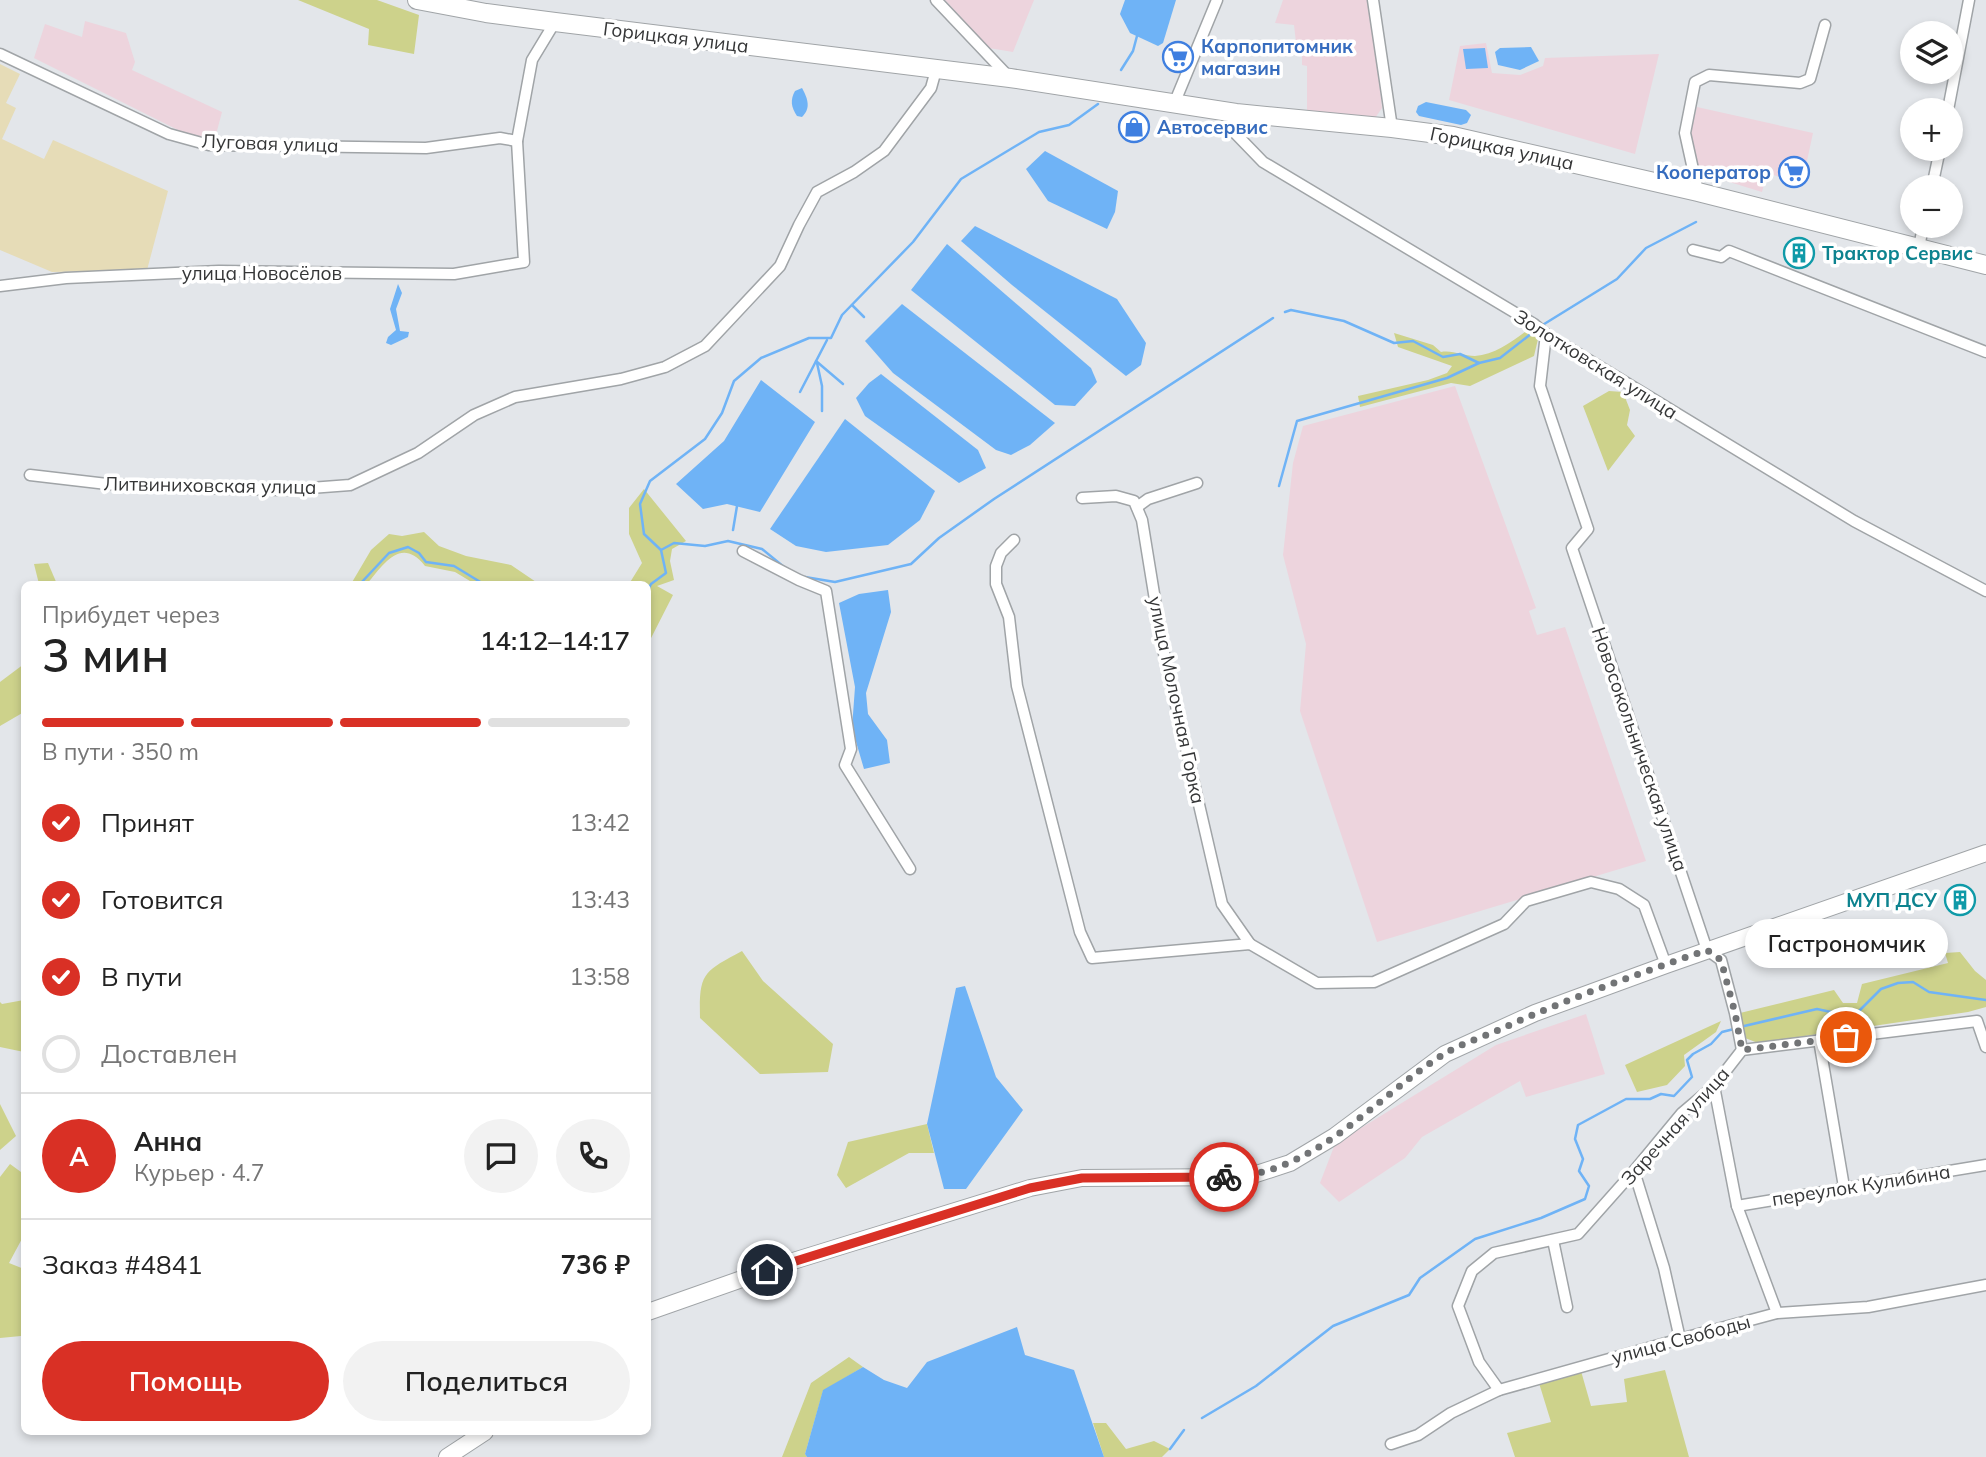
<!DOCTYPE html>
<html lang="ru">
<meta charset="utf-8">
<style>
:root{--surface:#fff;--page:#f2f2f2;--text:#222;--muted:#767676;--line:#e0e0e0;--accent:#d93025}
body{margin:0;font-family:Mulish,sans-serif;background:var(--page);color:var(--text);height:100vh;display:flex;flex-direction:column;font-size:26px;white-space:nowrap}
*{box-sizing:border-box;margin:0}
p{font-size:23px;color:var(--muted)}
.icon{flex:none;width:38px;height:38px;fill:none;stroke:currentColor;stroke-width:2;stroke-linecap:round;stroke-linejoin:round}
.map{position:relative;flex:1;overflow:hidden}
.panel{position:absolute;left:21px;top:581px;width:630px;height:854px;display:flex;flex-direction:column;background:var(--surface);border-radius:10px;box-shadow:0 4px 10px #0003}
.panel>*{flex:none}
.controls{position:absolute;left:1900px;top:21px;display:grid;gap:14px}
.controls a{display:grid;place-items:center;width:63px;height:63px;border-radius:50%;background:var(--surface);box-shadow:0 4px 10px #0003;font-size:35px}
.pin{position:absolute;display:grid;place-items:center;width:60px;height:60px;color:#fff;margin:-30px;border:4px solid #fff;border-radius:50%;box-shadow:0 2px 7px #0007}
.courier{position:absolute;display:grid;place-items:center;width:70px;height:70px;margin:-35px;border:5px solid #d93025;border-radius:50%;background:#fff;color:#222;box-shadow:0 2px 9px #0007}
.bubble{position:absolute;height:49px;border-radius:24px;background:var(--surface);box-shadow:0 4px 10px #0003;font-size:23px;font-weight:600;line-height:49px;text-align:center}
.summary em{font-style:normal;font-weight:600}
.summary div{display:flex;flex-direction:column-reverse}
.summary{display:flex;align-items:center;justify-content:space-between;height:119px;padding:0 21px}
h1{font-size:46px;font-weight:600;line-height:52px}
.bar{display:grid;grid-template-columns:repeat(4,1fr);gap:10px 7px;align-content:center;height:84px;padding:0 21px}
.bar i{height:9px;border-radius:5px;background:var(--line)}
.bar .current{background:var(--accent)}
.bar p{grid-column:span 4}
.line{display:flex;align-items:center;gap:18px;padding:0 21px;border-top:2px solid var(--line)}
.line div{flex:1}
.round{display:grid;place-items:center;flex:none;width:74px;height:74px;border-radius:37px;background:var(--page)}
ol{padding:0 21px;list-style:none}
li{display:flex;align-items:center;gap:21px;height:77px}
li p{margin-inline-start:auto}
li .icon{padding:7px;border-radius:50%;background:var(--accent);color:#fff;stroke-width:4}
li:last-child{color:var(--muted)}
li i{width:38px;height:38px;border:4px solid var(--line);border-radius:50%}
.action{display:flex;gap:14px;margin-top:auto;padding:14px 21px}
.action a{flex:1;height:80px;border-radius:42px;background:var(--accent);color:#fff;font-size:28px;font-weight:600;line-height:80px;text-align:center}
.action a+a{background:var(--page);color:var(--text)}
.map>svg:first-child{display:block}
.industrial{fill:#edd4dd}
.green{fill:#cdd28b}
.sand{fill:#e6dcb7}
.water{fill:#6fb3f6}
.lines{fill:none;stroke-linecap:round;stroke-linejoin:round}
.stream{stroke:#6fb3f6;stroke-width:2.5}
.minor-casing{stroke:#a0a4a7;stroke-width:13}
.secondary-casing{stroke:#a0a4a7;stroke-width:18}
.primary-casing{stroke:#a0a4a7;stroke-width:20}
.minor{stroke:#fff;stroke-width:10}
.secondary{stroke:#fff;stroke-width:16}
.primary{stroke:#fff;stroke-width:18}
.done{stroke:#727476;stroke-width:7;stroke-dasharray:0 12.6}
.route{stroke:#d93025;stroke-width:9}
.labels{text-anchor:middle;stroke-width:7;stroke-linejoin:round;paint-order:stroke}
.street-label{font-size:19px;fill:#353637;stroke:#fff}
.shop-label{font-size:19px;font-weight:bold;fill:#366cbe;stroke:#fff;text-anchor:start}
.culture-label{font-size:19px;font-weight:bold;fill:#0d838f;stroke:#fff;text-anchor:start}
</style>
<div class="map">
<svg width="1986" height="1457" viewBox="0 0 1986 1457">
<rect width="100%" height="100%" fill="#e3e6ea"/>
<g class="industrial">
<polygon points="945,0 1034,0 1013,52 989,48"/>
<polygon points="1283,0 1371,0 1382,108 1375,118 1307,111 1307,66 1302,65 1302,52 1297,51 1294,25 1275,23"/>
<polygon points="85,21 126,33 135,62 132,70 222,112 214,142 190,136 34,58 45,24 82,37"/>
<polygon points="1486,43 1492,73 1520,75 1543,66 1545,58 1659,54 1635,154 1449,100 1460,46"/>
<polygon points="1697,107 1813,133 1802,184 1767,173 1762,192 1697,172 1690,132"/>
<polygon points="1455,386 1536,608 1529,611 1537,635 1565,627 1646,861 1377,942 1300,711 1306,644 1283,555 1293,463 1303,426"/>
<polygon points="1586,1014 1605,1074 1526,1097 1520,1081 1422,1137 1405,1158 1339,1202 1320,1183 1335,1144 1496,1045"/>
</g>
<g class="green">
<polygon points="298,0 377,0 419,15 414,54 368,45 369,29"/>
<path d="M1532 327 1539 335 1534 356 1470 386 1451 383 1360 407 1358 396 1428 380 1447 373 1452 366 1398 347 1394 333 1433 345 1441 352C1453 350 1463 356 1475 356 1496 355 1515 339 1532 327Z"/>
<polygon points="1609,391 1623,392 1630,410 1627,425 1635,436 1608,471 1583,406"/>
<polygon points="644,489 686,541 672,549 670,561 674,580 657,586 673,595 648,644 648,584 629,584 642,563 629,534 629,508"/>
<path d="M424 532 439 546 466 556 511 565 539 584H475L455 572 425 566C401 536 384 564 367 584H351L371 550 389 534 402 536Z"/>
<polygon points="48,563 57,584 39,584 34,564"/>
<polygon points="24,664 24,712 0,726 0,682"/>
<path d="M742 951 763 981 833 1044 828 1072 760 1074 700 1018C699 973 703 972 742 951Z"/>
<polygon points="1960,952 1975,971 1986,980 1986,1007 1968,1012 1758,1043 1745,1038 1740,1013 1834,990 1843,1003 1857,1003 1862,984 1948,963 1945,953"/>
<polygon points="24,1000 24,1052 0,1047 0,1002 2,1004"/>
<polygon points="1721,1021 1716,1032 1684,1055 1685,1066 1667,1085 1637,1092 1625,1065"/>
<polygon points="0,1104 16,1136 0,1150"/>
<polygon points="927,1124 934,1153 909,1153 846,1188 837,1175 848,1142"/>
<polygon points="10,1164 21,1172 24,1235 9,1263 24,1269 24,1329 21,1336 0,1338 0,1177"/>
<polygon points="849,1357 863,1367 823,1391 805,1454 807,1457 782,1457 811,1383"/>
<polygon points="1665,1370 1689,1457 1515,1457 1507,1433 1551,1422 1539,1383 1581,1371 1591,1406 1627,1402 1624,1379"/>
<polygon points="1093,1423 1106,1423 1126,1449 1154,1441 1170,1449 1162,1457 1104,1457"/>
</g>
<polygon class="sand" points="0,64 20,74 6,103 16,108 2,139 44,159 53,140 168,191 147,270 52,272 0,250"/>
<g class="water">
<polygon points="1125,0 1176,0 1163,43 1158,46 1130,33 1120,14"/>
<polygon points="1531,47 1539,61 1520,70 1498,65 1495,52 1500,48"/>
<polygon points="1485,48 1488,68 1466,69 1463,49"/>
<path d="M802 88C808 99 811 108 802 117L797 116C791 107 790 100 795 91Z"/>
<polygon points="1426,102 1466,110 1471,115 1467,123 1461,125 1419,116 1416,112 1418,106"/>
<polygon points="1045,151 1118,191 1115,212 1107,229 1048,201 1026,169"/>
<polygon points="975,226 1117,299 1146,343 1141,365 1126,376 1012,285 961,241"/>
<polygon points="947,244 1091,368 1097,382 1075,406 1055,405 911,290"/>
<polygon points="398,284 402,293 396,309 400,331 409,332 408,337 391,345 386,343 388,337 396,330 390,309"/>
<polygon points="902,304 1055,423 1030,445 1011,455 996,450 893,373 865,341"/>
<polygon points="881,374 978,450 986,468 959,483 865,416 856,398 869,383"/>
<polygon points="761,380 815,422 760,512 727,504 703,509 676,484 724,441"/>
<polygon points="845,419 935,491 920,520 888,545 826,552 796,546 770,529"/>
<polygon points="888,590 891,612 866,693 868,714 887,740 890,763 864,769 852,728 855,687 839,603 859,594"/>
<polygon points="965,986 996,1077 1023,1110 966,1189 944,1189 927,1124 956,988"/>
<polygon points="1017,1327 1025,1355 1074,1370 1104,1457 807,1457 805,1454 823,1390 863,1367 884,1380 907,1388 927,1362"/>
</g>
<g class="lines">
<g class="stream">
<polyline points="1121,70 1133,51 1137,36"/>
<polyline points="852,305 864,317"/>
<polyline points="1285,312 1291,310 1344,321 1394,343 1413,341 1443,357 1460,354 1479,363 1500,358 1536,330"/>
<polyline points="1541,326 1617,279 1646,248 1696,222"/>
<polyline points="816,361 843,384"/>
<polyline points="817,363 822,386 822,411"/>
<polyline points="800,392 827,340"/>
<polyline points="1279,486 1297,421 1447,378 1479,363"/>
<polyline points="733,530 737,506"/>
<polyline points="661,550 674,543 705,546 728,541 762,549 784,567"/>
<polyline points="805,577 835,582 911,564 939,538 994,499 1273,318"/>
<polyline points="360,584 389,553 408,547 419,553 426,562 454,566 482,583 500,584"/>
<polyline points="648,590 651,584 666,573 661,550 644,534 640,504 650,481 705,439 722,413 734,381 761,358 809,338 831,338 842,315 913,242 961,179 1039,132 1069,125 1098,104"/>
<polyline points="1740,1027 1817,1009 1845,1015 1858,1012 1881,989 1898,983 1913,982 1929,992 1986,1000"/>
<polyline points="1202,1418 1256,1386 1333,1326 1409,1295 1420,1278 1475,1239 1541,1218 1585,1199 1589,1186 1579,1171 1583,1159 1575,1139 1578,1125 1626,1099 1650,1099 1661,1094 1674,1096 1692,1077 1687,1060 1693,1054 1711,1044 1722,1032 1734,1029"/>
<polyline points="1170,1449 1184,1430"/>
</g>
<g class="minor-casing">
<g id="minor">
<polyline points="936,0 1008,76"/>
<polyline points="1373,0 1392,128"/>
<polyline points="0,54 169,134 209,145 426,148 500,138 517,141"/>
<polyline points="1174,104 1217,0"/>
<polyline points="1948,110 1969,0"/>
<polyline points="1236,113 1233,131 1263,162 1534,324 1546,334 1854,521 1986,591"/>
<polyline points="1932,187 1940,149"/>
<polyline points="1698,192 1685,133 1695,82 1709,75 1800,83 1810,79 1825,25"/>
<polyline points="1919,248 1923,226"/>
<polyline points="1693,250 1721,257 1729,251 1986,352"/>
<polyline points="0,286 66,278 219,271 454,274 524,262 517,141 532,60 555,22"/>
<polyline points="1546,334 1540,386 1588,529 1572,548 1707,950 1721,960 1735,1013 1742,1050"/>
<polyline points="30,475 107,484 202,488 284,490 350,485 418,453 474,415 515,397 621,379 665,367 705,346 780,266 799,225 817,192 854,172 884,151 931,88 936,70"/>
<polyline points="1082,498 1116,496 1134,501 1142,520 1163,649 1222,904 1250,944"/>
<polyline points="1137,507 1148,499 1197,483"/>
<polyline points="1014,540 1001,553 996,566 996,584 1009,617 1017,686 1080,932 1092,958 1250,944 1317,983 1374,982 1504,924 1526,901 1591,882 1619,889 1644,905 1666,965"/>
<polyline points="743,551 799,580 826,591 851,749 845,765 910,869"/>
<polyline points="1819,1040 1844,1187"/>
<polyline points="1714,1086 1737,1206 1777,1313"/>
<polyline points="1634,1171 1664,1268 1680,1339"/>
<polyline points="1737,1206 1986,1165"/>
<polyline points="1553,1240 1567,1307"/>
<polyline points="1499,1390 1479,1362 1458,1306 1472,1271 1494,1253 1578,1234 1634,1171 1682,1113 1714,1086 1742,1050 1977,1021 1986,1047"/>
<polyline points="1391,1444 1418,1435 1451,1413 1499,1390 1680,1339 1777,1313 1868,1307 1986,1285"/>
</g>
</g>
<g class="secondary-casing">
<g id="secondary">
<polyline points="648,1312 790,1262 1030,1188 1082,1178 1247,1177 1290,1163 1335,1136 1445,1054 1535,1013 1666,965 1986,853"/>
<polyline points="447,1457 485,1432"/>
</g>
</g>
<g class="primary-casing">
<polyline id="primary" points="417,0 486,13 555,22 1010,78 1236,113 1392,128 1453,136 1698,192 1986,265"/>
</g>
<use href="#minor" class="minor"/>
<use href="#secondary" class="secondary"/>
<use href="#primary" class="primary"/>
</g>
<g class="lines">
<path class="done" d="M1224 1177C1313 1177 1374 1098 1444 1054 1462 1043 1484 1037 1503 1028 1569 998 1638 974 1707 950L1721 960 1735 1013 1742 1050 1846 1037"/>
<polyline class="route" points="767,1270 1030,1188 1082,1178 1224,1177"/>
</g>
<defs>
<g id="supermarket-ring" transform="scale(1.575)"><circle r="9.5" fill="#fff" stroke="#3f7fe0" stroke-width="1.5"/><path d="M-6-5.5h2.5l.6 2H6L4.5 2H-2.5L-4.4-4H-6ZM-1.5 3.2a1.3 1.3 0 1 0 .1 0ZM3 3.2a1.3 1.3 0 1 0 .1 0Z" fill="#3f7fe0"/></g>
<g id="shop-ring" transform="scale(1.575)"><circle r="9.5" fill="#fff" stroke="#3f7fe0" stroke-width="1.5"/><path d="M-5-2.5h2.3a2.7 3.5 0 0 1 5.4 0H5L5.5 6h-11ZM-1.5-2.5h3a1.5 2.3 0 0 0-3 0Z" fill="#3f7fe0"/></g>
<g id="building-ring" transform="scale(1.575)"><circle r="9.5" fill="#fff" stroke="#0f9aa8" stroke-width="1.5"/><path d="M-4-6H4V6H1V3H-1V6H-4ZM-2.5-4.3h1.7v1.8h-1.7ZM.8-4.3h1.7v1.8H.8ZM-2.5-1h1.7V.8h-1.7ZM.8-1h1.7V.8H.8Z" fill="#0f9aa8"/></g>
</defs>
<g fill-rule="evenodd">
<use href="#supermarket-ring" x="1178" y="57"/>
<use href="#shop-ring" x="1134" y="127"/>
<use href="#supermarket-ring" x="1794" y="172"/>
<use href="#building-ring" x="1799" y="253"/>
<use href="#building-ring" x="1960" y="900"/>
</g>
<g class="labels">
<g class="street-label">
<text transform="translate(676 37) rotate(7)" y="7">Горицкая улица</text>
<text transform="translate(270 143) rotate(2)" y="7">Луговая улица</text>
<text transform="translate(1502 148) rotate(12)" y="7">Горицкая улица</text>
<text x="262" y="280">улица Новосёлов</text>
<text transform="translate(1596 364) rotate(32)" y="7">Золотковская улица</text>
<text transform="translate(210 485) rotate(1)" y="7">Литвиниховская улица</text>
<text transform="translate(1177 700) rotate(78)" y="7">улица Молочная Горка</text>
<text transform="translate(1640 749) rotate(71)" y="7">Новосокольническая улица</text>
<text transform="translate(1675 1126) rotate(-48)" y="7">Заречная улица</text>
<text transform="translate(1861 1185) rotate(-9)" y="7">переулок Кулибина</text>
<text transform="translate(1681 1339) rotate(-15)" y="7">улица Свободы</text>
</g>
<g class="shop-label">
<text x="1201" y="53">Карпопитомник<tspan x="1201" dy="22">магазин</tspan></text>
<text x="1157" y="134">Автосервис</text>
<text x="1771" y="179" text-anchor="end">Кооператор</text>
</g>
<g class="culture-label">
<text x="1822" y="260">Трактор Сервис</text>
<text x="1937" y="907" text-anchor="end">МУП ДСУ</text>
</g>
</g>
</svg>
<div class="controls">
<a><svg class="icon" aria-label="layers" viewBox="0 0 24 24"><path d="M12 4l9 5-9 5-9-5zM3 14l9 5 9-5"/></svg></a>
<a>+</a>
<a>−</a>
</div>
<div class="pin" style="left:1846px;top:1037px;background:#ea580c"><svg class="icon" aria-label="bag" viewBox="0 0 24 24"><path d="M5 8h14l-1 12H6zM9 8a3 3 0 0 1 6 0"/></svg></div>
<div class="pin" style="left:767px;top:1270px;background:#1f2937"><svg class="icon" aria-label="home" viewBox="0 0 24 24"><path d="M3 11l9-7 9 7M6 9v11h12V9"/></svg></div>
<div class="courier" style="left:1224px;top:1177px"><svg class="icon" aria-label="bike" viewBox="0 0 24 24"><circle cx="6" cy="16" r="4"/><circle cx="18" cy="16" r="4"/><path d="M6 16l4-8h5l3 8M10 8l3 8H6M13 5h3"/></svg></div>
<div class="bubble" style="left:1745px;top:919px;width:203px">Гастрономчик</div>
<section class="panel">
<div class="summary"><div><h1>3 мин</h1><p>Прибудет через</p></div><em>14:12–14:17</em></div>
<div class="bar"><i class="current"></i><i class="current"></i><i class="current"></i><i></i><p>В пути · 350 m</p></div>
<ol>
<li><svg class="icon" aria-label="check" viewBox="0 0 24 24"><path d="M5 12l5 5 9-10"/></svg>Принят<p>13:42</p></li>
<li><svg class="icon" aria-label="check" viewBox="0 0 24 24"><path d="M5 12l5 5 9-10"/></svg>Готовится<p>13:43</p></li>
<li><svg class="icon" aria-label="check" viewBox="0 0 24 24"><path d="M5 12l5 5 9-10"/></svg>В пути<p>13:58</p></li>
<li><i></i>Доставлен</li>
</ol>
<div class="line" style="height:126px"><b class="round" style="background:var(--accent);color:#fff">А</b><div><b>Анна</b><p>Курьер · 4.7</p></div><a class="round"><svg class="icon" aria-label="chat" viewBox="0 0 24 24"><path d="M4 5h16v11H9l-5 4z"/></svg></a><a class="round"><svg class="icon" aria-label="phone" viewBox="0 0 24 24"><path d="M5 4h4l2 5-3 2q2 4 5 5l2-3 5 2v4C11 20 4 13 5 4z"/></svg></a></div>
<div class="line" style="height:91px"><div>Заказ #4841</div><b>736 ₽</b></div>
<div class="action"><a>Помощь</a><a>Поделиться</a></div>
</section>
</div>
